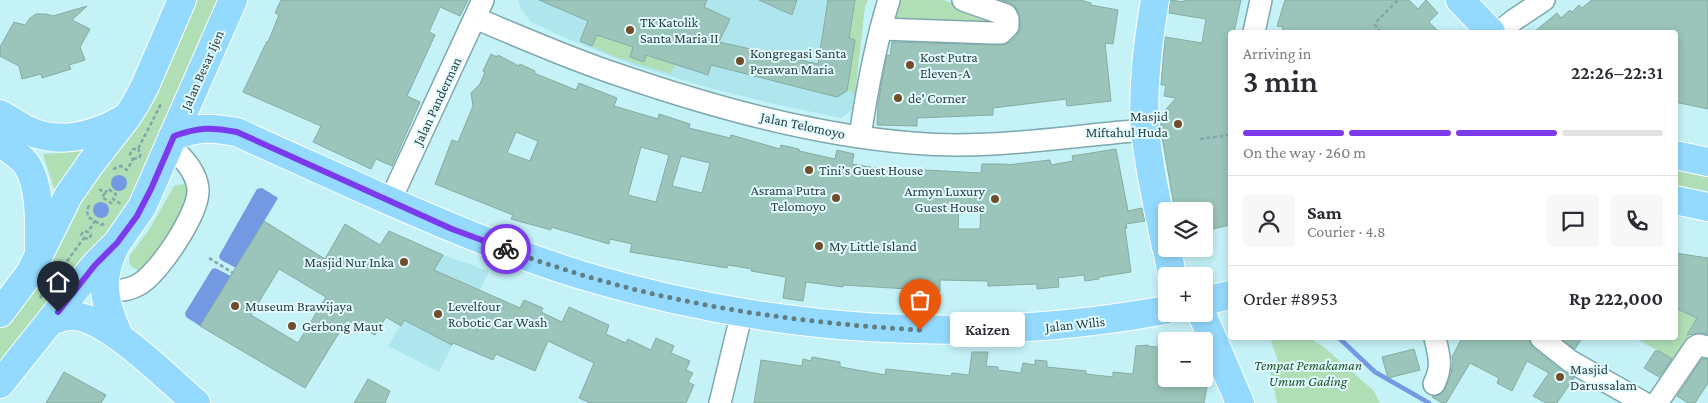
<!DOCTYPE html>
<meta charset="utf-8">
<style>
:root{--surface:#fff;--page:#f7f7f7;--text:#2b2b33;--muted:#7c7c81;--line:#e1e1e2;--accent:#7c3aed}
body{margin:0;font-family:"Crimson Pro",serif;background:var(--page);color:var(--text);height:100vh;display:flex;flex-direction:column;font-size:19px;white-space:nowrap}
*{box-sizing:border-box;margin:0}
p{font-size:16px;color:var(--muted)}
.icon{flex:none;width:28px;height:28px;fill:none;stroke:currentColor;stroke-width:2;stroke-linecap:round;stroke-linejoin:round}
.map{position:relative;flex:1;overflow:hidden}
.side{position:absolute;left:1228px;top:30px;width:450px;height:310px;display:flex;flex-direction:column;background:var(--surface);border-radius:5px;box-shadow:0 2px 8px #0003}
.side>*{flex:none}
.tools{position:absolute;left:1158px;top:202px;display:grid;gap:10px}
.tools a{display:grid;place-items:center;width:55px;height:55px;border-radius:5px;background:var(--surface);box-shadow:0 2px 8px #0003;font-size:25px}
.pin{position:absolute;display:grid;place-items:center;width:42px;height:42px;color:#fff;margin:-51px -21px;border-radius:50% 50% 50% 0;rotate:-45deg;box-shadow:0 0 5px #0007}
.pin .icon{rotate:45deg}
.courier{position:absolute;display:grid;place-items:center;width:50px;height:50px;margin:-25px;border:4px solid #7c3aed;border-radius:50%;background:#fff;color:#222;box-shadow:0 1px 6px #0007}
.bubble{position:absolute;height:35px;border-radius:5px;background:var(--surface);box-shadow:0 2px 8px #0003;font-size:16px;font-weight:600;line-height:35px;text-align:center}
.head em{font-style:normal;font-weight:600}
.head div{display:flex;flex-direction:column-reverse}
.head{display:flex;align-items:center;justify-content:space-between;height:85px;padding:0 15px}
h1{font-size:32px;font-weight:600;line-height:38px}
.bar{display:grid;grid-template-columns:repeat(4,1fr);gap:8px 5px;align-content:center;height:60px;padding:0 15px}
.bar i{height:6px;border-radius:4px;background:var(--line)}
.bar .on{background:var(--accent)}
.bar p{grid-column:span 4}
.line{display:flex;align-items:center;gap:12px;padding:0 15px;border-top:1px solid var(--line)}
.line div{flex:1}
.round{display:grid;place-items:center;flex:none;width:52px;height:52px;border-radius:5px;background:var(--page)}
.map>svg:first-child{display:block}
.built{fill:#afe6ed}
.green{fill:#b0dfb6}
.water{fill:#7399e3}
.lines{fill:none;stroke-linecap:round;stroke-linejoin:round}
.stream{stroke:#7399e3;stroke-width:4.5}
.building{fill:#9bc5ba;stroke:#84aca2;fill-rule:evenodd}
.minor-casing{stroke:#7da8ad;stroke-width:24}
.major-casing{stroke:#fff;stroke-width:30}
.path{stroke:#84a6aa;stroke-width:2.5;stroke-dasharray:4 2.5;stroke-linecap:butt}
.minor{stroke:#fff;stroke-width:21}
.major{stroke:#94dafe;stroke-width:28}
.done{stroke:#627e81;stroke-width:5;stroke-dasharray:0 9}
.route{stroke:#7c3aed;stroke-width:6}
.poi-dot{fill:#734d2a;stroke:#e1fbff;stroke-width:2}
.labels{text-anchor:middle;stroke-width:4;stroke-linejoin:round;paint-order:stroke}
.poi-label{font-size:14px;fill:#2d4042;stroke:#e1fbff;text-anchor:start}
.street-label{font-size:14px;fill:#2d4042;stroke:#e1fbff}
.park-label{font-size:14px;font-style:italic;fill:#1f542b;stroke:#e1fbff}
</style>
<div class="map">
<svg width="1708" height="403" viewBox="0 0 1708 403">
<rect width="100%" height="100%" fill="#c5f2f7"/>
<g class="built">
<polygon points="518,0 868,0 865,6 853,109 841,118 770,103 709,88 633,65 563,37 531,22 521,9"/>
<polygon points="443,255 489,271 439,372 388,346"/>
</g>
<g class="green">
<polygon points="190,0 227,0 144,190 0,377 0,323"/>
<polygon points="855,0 868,0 865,6 855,94 847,89 855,40 849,38"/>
<polygon points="895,0 942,0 997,15 1000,23 892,22"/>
<polygon points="597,35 633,47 630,57 644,62 646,55 675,64 671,74 616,57 592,46"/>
<polygon points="81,151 56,192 55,192 43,154"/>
<polygon points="1675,163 1708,169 1708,199 1675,191"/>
<path d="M182 184 188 186 191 191 173 237 140 271C131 268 127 264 130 255L149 230 174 186Z"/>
<polygon points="1675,308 1697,318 1687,335 1693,337 1677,362 1637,339 1638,338 1675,338"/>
<polygon points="1270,338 1309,338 1324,347 1374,391 1380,403 1277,403 1269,365 1278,361"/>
</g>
<g class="water">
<circle cx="119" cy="183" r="8"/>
<polygon points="262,188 278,198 236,268 221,260 219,257 220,254 257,189"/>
<circle cx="101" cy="210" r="8"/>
<polygon points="215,268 231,276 200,326 186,317 185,313 212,269"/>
</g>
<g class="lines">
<polyline class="stream" points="1339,338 1375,372 1429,403"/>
</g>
<g class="building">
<polygon points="281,0 468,0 460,16 440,7 429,32 435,35 407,96 420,102 392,166 376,159 371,169 313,142 321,126 243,92 267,41 268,42 279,15 275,13"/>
<polygon points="539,0 707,0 704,7 730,19 719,42 818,64 828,0 855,0 849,38 855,40 847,91 837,97 711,65 708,75 646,55 644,62 630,57 633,47 597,35 592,46 580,41 588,21"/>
<polygon points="759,0 797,0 792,15"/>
<polygon points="1001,0 1080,0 1091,3 1091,5 1118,10 1113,44 1105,43 1111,101 1067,106 1066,99 993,108 993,115 917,118 917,126 877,125 878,104 881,87 887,55 890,56 892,42 1002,45 1010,42 1017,35 1020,30 1020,19 1017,9 1010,3"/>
<polygon points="1170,0 1184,2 1184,0 1241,0 1234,32 1230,32 1230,225 1204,231 1204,211 1175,211 1162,137 1168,136 1160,125 1160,116 1176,98 1164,96 1166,85 1161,85 1165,37 1202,43 1206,19 1169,13"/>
<polygon points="1285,0 1409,0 1418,9 1426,0 1438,13 1429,22 1439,32 1282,32 1283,27 1277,26"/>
<polygon points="1592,0 1708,0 1708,109 1675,102 1675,32 1534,32 1557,13 1561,18 1570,10 1572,12 1579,5 1582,8"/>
<polygon points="87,6 72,20 90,29 80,47 85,60 69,65 71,69 42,78 41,74 22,79 19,66 0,56 0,47 14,22 25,25 30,18 36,14 46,14 53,16"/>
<path d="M491 54 497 57 498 55 519 66 520 64 535 71 534 73 576 90 579 83 617 98 614 106 658 119 659 114 690 124 689 128 730 138 731 135 780 149 781 145 799 149V151L835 159 837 150 854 154 852 164 893 171H906L907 169 981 173 982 164H1007V165L1050 160 1051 165 1073 161 1072 156 1116 149 1128 211 1142 208 1145 221 1126 224 1127 228H1125L1131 272 1099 277V279L1085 281 1084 275 1058 278 1059 287 1037 289V284L988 286V281L940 280V291L843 285V287L806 282 803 301 783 298 786 277 751 271 752 269 728 265 727 268 630 252 632 244 610 239 609 244 551 227V230L511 219 513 215 435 184 452 140 458 142 473 106 471 93 480 84 485 72 483 71ZM516 132 538 141 530 161 507 153ZM641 147 669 155 656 202 628 195ZM681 156 710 163 702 193 672 186ZM959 205 981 207 980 229H958Z"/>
<path d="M264 221 325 259 345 224 380 245 389 231 443 255 434 270 520 308 524 300 543 308 541 312 562 322 569 307 609 325 606 334 626 343 628 339 651 350 656 338 674 346 671 353 690 361 686 370 693 373 688 382 694 385 686 403H590L579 398 594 363 548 341 535 371 496 354 493 360 453 343 452 345 404 320 401 326 386 317 375 335 347 320 305 388 200 326ZM279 269 326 297 298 343 251 315Z"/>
<polygon points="1675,253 1708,258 1708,334 1701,333 1687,335 1697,318 1675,308"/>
<polygon points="1462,338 1529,338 1530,343 1533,348 1562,371 1574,378 1557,403 1546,403 1533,396 1549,373 1527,361 1512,391 1497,383 1499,378 1470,363 1446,403 1442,403 1432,397 1441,394 1445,389 1451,374 1453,361 1452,357"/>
<polygon points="1560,338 1582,338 1575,349"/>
<polygon points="1148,345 1148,346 1166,348 1166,379 1204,379 1203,387 1207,387 1204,403 754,403 761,360 802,366 803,359 811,361 812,357 840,362 840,366 841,367 885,375 886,369 951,376 952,373 969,375 972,352 988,352 986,366 998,367 998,370 1021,373 1023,363 1035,365 1035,360 1047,361 1047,367 1086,371 1086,374 1113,377 1113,372 1133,374 1136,346"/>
<polygon points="1414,349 1420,370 1388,378 1382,357"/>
<polygon points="1655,351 1659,351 1672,359 1659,377 1644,368"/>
<polygon points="1702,359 1708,359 1708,383 1695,403 1688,403 1677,396"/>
<polygon points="64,372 106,395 101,403 46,403"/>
<polygon points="368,379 390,391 385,403 354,403"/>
</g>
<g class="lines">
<g class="minor-casing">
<g id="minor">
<path d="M475 18C523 38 570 59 619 75 713 107 813 135 912 143 991 150 1068 136 1145 130"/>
<polyline points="881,29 993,33 1001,33 1008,26 1008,19 1006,15 963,0"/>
<polyline points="1254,32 1261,0"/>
<polyline points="1499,32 1514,20 1544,0"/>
<path d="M860 136C867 90 875 44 889 0"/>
<polyline points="390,201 483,0"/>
<path d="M105 290C117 291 127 291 138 285 158 275 200 212 198 189 196 170 182 158 170 145"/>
<polyline points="1541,338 1570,361 1644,403"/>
<path d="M1434 384C1443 366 1439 356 1435 338"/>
<polyline points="720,403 742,312"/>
<polyline points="1657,403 1695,347 1699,345 1708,347"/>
</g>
</g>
<g class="major-casing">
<g id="major">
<path d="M1155 0C1148 42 1142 87 1145 130 1149 169 1158 208 1166 247"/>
<polyline points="1460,0 1491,32"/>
<path d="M0 114C9 119 18 125 27 130 59 145 94 136 123 119"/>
<path d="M173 136C200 127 210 127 237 132 282 153 328 173 374 194 442 224 510 253 581 275 770 332 972 346 1166 310"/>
<path d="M0 143C9 149 21 156 27 165 41 187 39 224 39 249"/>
<polyline points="1675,155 1708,162"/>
<polyline points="1675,200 1708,207"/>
<path d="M114 249C98 281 105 305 119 336"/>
<polyline points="1167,249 1172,276"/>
<polyline points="1204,301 1230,295"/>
<polyline points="0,313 30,273 68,196 91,163 127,117 136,103 145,86 182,0"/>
<polyline points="1202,314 1240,403"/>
<path d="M51 321C57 319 64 316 70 316 104 313 169 380 196 403"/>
<polyline points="0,384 95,265 117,243 142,207 233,0"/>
</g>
</g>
<g class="path">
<polyline points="1381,32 1375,25 1375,23 1398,0"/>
<polyline points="1200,139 1230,135"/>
<polyline points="133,159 139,158 141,154 138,149"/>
<polyline points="113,169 121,166 127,170 133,159 130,154 133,149 138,149 161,104"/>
<polyline points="99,189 105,193 108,189 116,194 113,199 121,204"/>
<polyline points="105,193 102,197 111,203 113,199"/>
<polyline points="95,221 101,225 106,223"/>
<polyline points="84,238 89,239 91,235 89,232"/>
<polyline points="209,258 233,273"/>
<polyline points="40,298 84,238 81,235 84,231 88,232 95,221 88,217 87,210 90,203"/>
</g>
<use href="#minor" class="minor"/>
<use href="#major" class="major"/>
</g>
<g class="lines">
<path class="done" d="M506 249C638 300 779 322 920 330"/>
<path class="route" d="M58 312 95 265 117 243 137 216 151 189 174 136C200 127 210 127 237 132L452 229 506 249"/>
</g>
<g class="poi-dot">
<circle cx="630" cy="30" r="5"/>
<circle cx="740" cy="61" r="5"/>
<circle cx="910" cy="65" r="5"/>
<circle cx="898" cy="98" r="5"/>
<circle cx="1178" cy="124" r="5"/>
<circle cx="809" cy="170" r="5"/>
<circle cx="836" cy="198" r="5"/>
<circle cx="995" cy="199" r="5"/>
<circle cx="819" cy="246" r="5"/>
<circle cx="404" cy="262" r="5"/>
<circle cx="235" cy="306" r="5"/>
<circle cx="438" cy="314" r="5"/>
<circle cx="292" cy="326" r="5"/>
<circle cx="1560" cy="377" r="5"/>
</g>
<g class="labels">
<g class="poi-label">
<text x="640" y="27">TK Katolik<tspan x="640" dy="16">Santa Maria II</tspan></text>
<text x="750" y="58">Kongregasi Santa<tspan x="750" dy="16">Perawan Maria</tspan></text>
<text x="920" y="62">Kost Putra<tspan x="920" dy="16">Eleven-A</tspan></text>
<text x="908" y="103">de' Corner</text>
<text x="1168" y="121" text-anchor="end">Masjid<tspan x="1168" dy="16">Miftahul Huda</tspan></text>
<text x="819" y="175">Tini’s Guest House</text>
<text x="826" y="195" text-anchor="end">Asrama Putra<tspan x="826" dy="16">Telomoyo</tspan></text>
<text x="985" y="196" text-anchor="end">Armyn Luxury<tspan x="985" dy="16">Guest House</tspan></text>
<text x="829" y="251">My Little Island</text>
<text x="394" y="267" text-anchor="end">Masjid Nur Inka</text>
<text x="245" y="311">Museum Brawijaya</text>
<text x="448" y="311">Levelfour<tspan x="448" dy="16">Robotic Car Wash</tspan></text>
<text x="302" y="331">Gerbong Maut</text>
<text x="1570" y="374">Masjid<tspan x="1570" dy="16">Darussalam</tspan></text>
</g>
<g class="street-label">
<text transform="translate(202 70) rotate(-66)" y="5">Jalan Besar Ijen</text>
<text transform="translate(437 101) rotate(-65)" y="5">Jalan Panderman</text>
<text transform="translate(803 125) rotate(12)" y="5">Jalan Telomoyo</text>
<text transform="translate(1075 324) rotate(-6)" y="5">Jalan Wilis</text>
</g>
<g class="park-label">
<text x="1308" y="370">Tempat Pemakaman<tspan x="1308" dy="16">Umum Gading</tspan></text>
</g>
</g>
</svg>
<div class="tools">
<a><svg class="icon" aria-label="layers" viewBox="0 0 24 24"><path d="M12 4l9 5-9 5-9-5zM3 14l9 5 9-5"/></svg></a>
<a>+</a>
<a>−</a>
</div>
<div class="pin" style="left:920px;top:330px;background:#ea580c"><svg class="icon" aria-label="bag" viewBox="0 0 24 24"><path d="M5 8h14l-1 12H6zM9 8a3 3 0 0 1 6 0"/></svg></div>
<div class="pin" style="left:58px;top:312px;background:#1f2937"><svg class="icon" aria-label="home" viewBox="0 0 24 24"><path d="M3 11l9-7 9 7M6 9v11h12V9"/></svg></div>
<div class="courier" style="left:506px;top:249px"><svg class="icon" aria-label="bike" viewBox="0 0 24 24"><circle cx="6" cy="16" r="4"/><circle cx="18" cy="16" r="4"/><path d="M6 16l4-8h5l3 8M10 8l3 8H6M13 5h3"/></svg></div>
<div class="bubble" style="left:950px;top:312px;width:75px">Kaizen</div>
<section class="side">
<div class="head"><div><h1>3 min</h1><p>Arriving in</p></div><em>22:26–22:31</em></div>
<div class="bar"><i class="on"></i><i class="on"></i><i class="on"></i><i></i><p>On the way · 260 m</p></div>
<div class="line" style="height:90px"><a class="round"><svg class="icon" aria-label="person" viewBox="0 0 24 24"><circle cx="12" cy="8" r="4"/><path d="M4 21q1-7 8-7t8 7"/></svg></a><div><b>Sam</b><p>Courier · 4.8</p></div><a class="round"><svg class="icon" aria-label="chat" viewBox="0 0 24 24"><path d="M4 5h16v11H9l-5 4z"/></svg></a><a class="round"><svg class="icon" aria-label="phone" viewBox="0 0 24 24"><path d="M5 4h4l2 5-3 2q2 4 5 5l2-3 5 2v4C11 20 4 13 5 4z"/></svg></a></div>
<div class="line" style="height:65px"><div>Order #8953</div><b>Rp 222,000</b></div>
</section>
</div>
